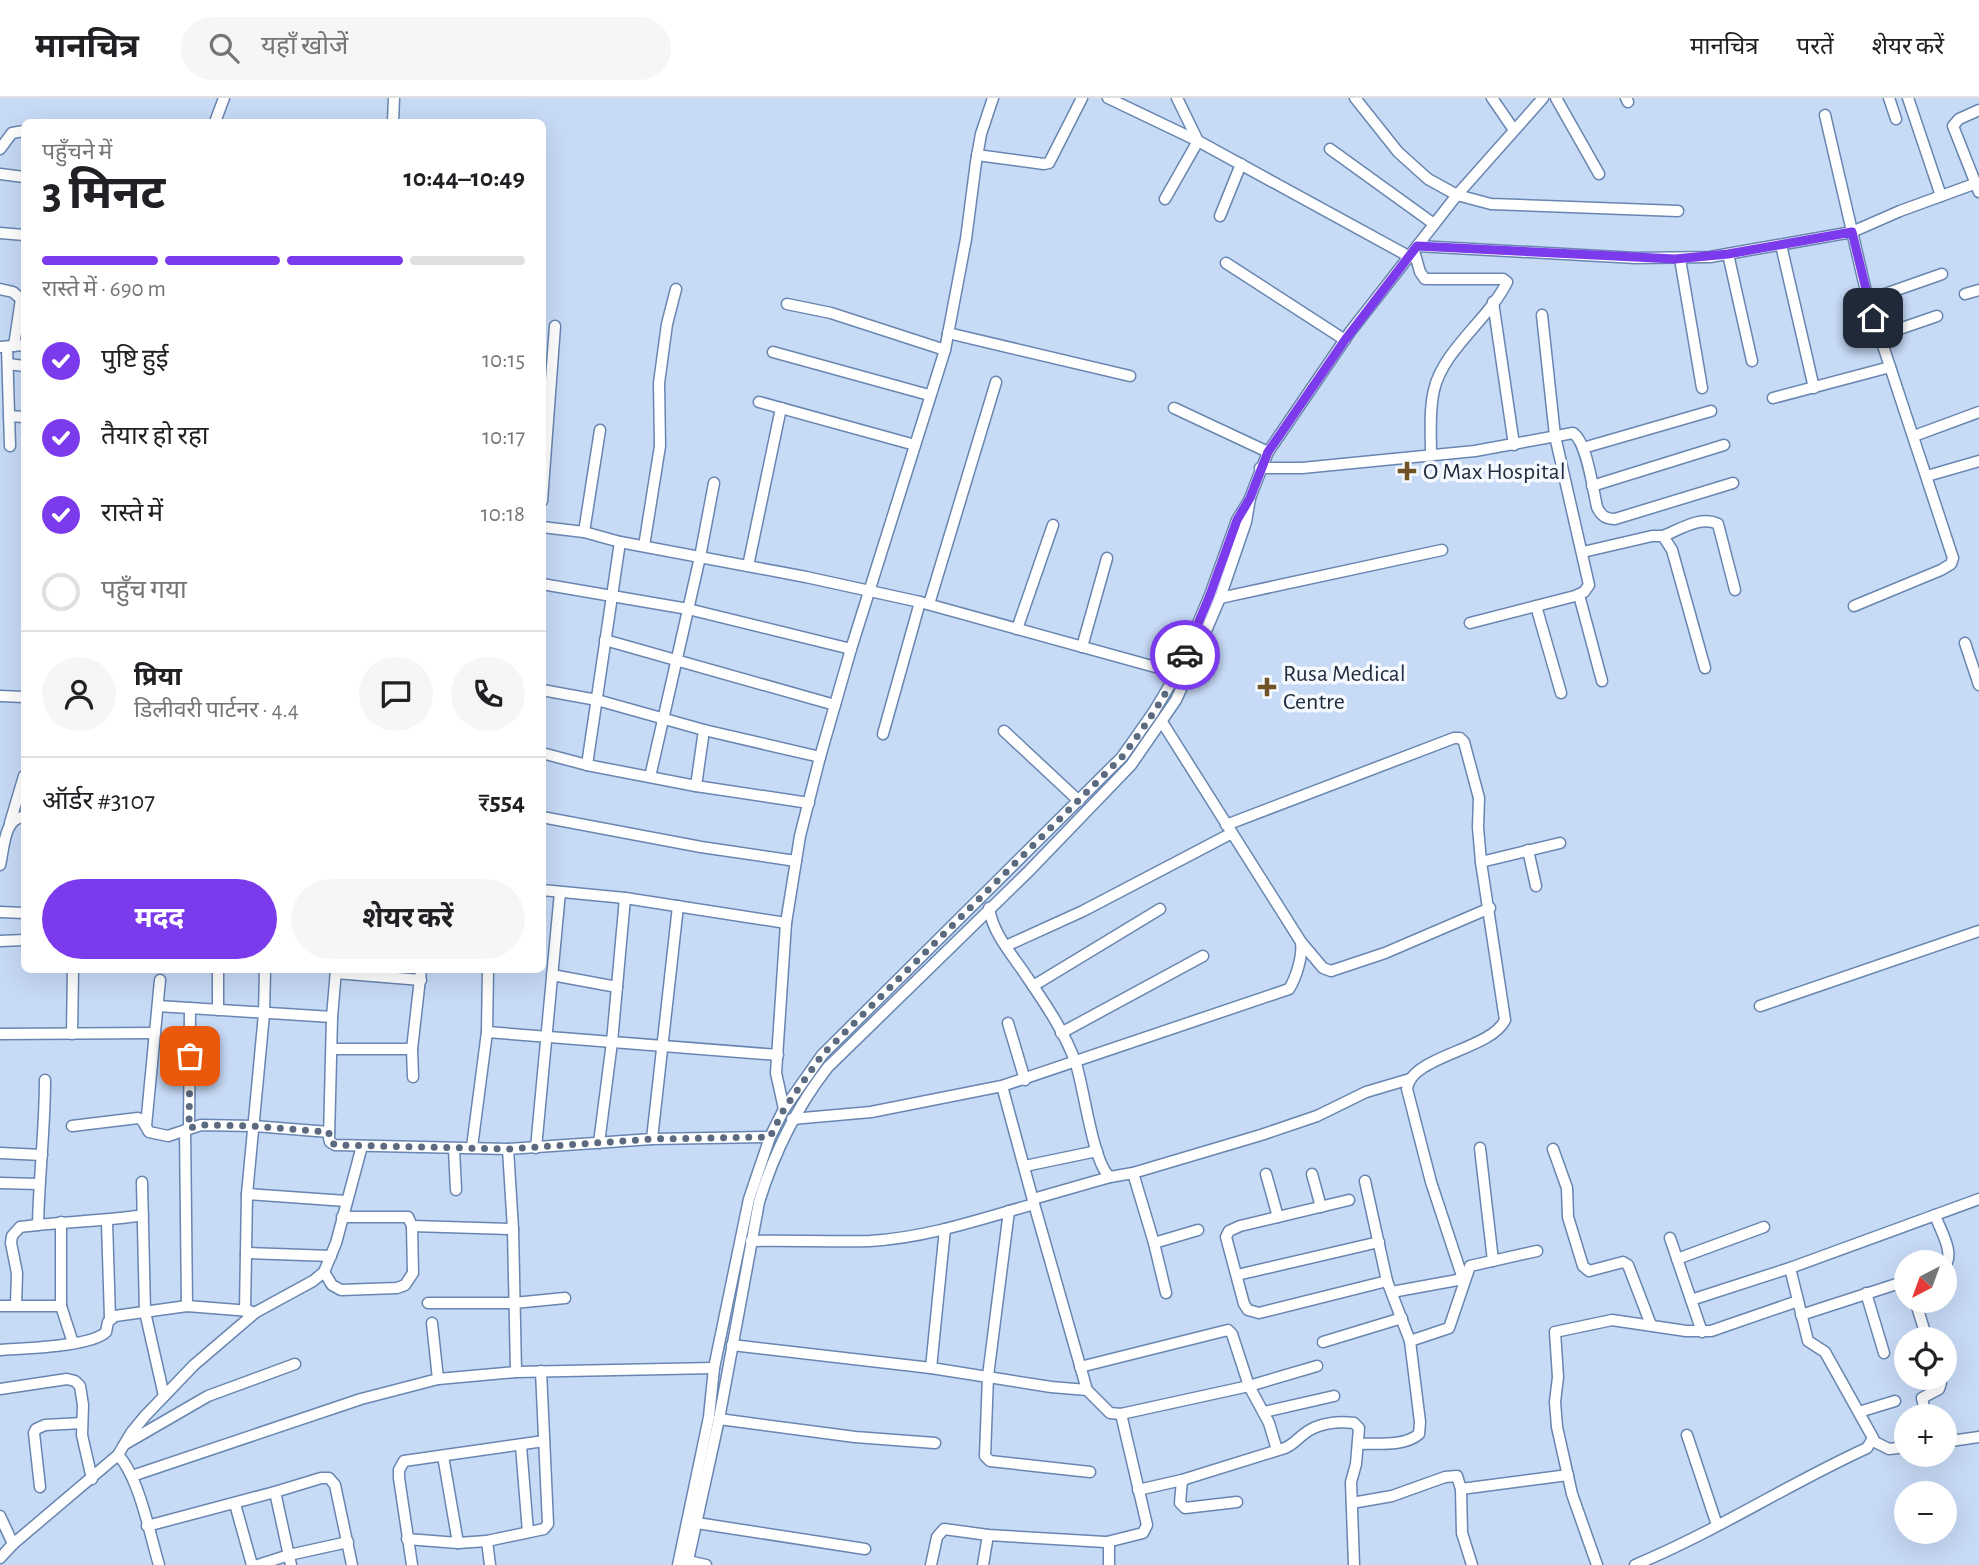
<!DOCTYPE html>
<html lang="hi">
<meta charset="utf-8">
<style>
:root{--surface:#fff;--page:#f6f6f6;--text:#202124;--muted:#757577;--line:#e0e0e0;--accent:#7c3aed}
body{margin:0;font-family:"Alegreya Sans","Noto Sans Devanagari",sans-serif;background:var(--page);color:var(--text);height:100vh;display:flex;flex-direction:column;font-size:26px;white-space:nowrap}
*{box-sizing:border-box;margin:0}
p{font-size:23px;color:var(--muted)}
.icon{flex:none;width:38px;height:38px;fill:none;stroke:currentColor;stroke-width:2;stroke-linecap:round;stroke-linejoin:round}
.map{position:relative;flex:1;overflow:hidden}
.side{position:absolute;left:21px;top:21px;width:525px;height:854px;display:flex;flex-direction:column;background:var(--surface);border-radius:10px;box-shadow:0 7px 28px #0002}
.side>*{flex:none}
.needle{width:46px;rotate:221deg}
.tools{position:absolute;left:1894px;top:1152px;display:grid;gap:14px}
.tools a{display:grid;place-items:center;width:63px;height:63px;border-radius:50%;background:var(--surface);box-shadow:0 7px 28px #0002;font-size:35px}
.pin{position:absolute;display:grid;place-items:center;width:60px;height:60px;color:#fff;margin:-30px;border-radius:14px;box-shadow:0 4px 10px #0006}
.courier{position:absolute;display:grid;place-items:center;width:70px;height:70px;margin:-35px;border:5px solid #7c3aed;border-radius:50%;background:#fff;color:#222;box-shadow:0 2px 9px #0007}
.overview em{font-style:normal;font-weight:700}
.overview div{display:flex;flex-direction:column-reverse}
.overview{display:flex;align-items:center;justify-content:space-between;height:119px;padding:0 21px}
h1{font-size:46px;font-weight:700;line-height:52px}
.bar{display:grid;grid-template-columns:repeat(4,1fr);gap:10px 7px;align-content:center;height:84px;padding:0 21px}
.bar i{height:9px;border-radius:5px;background:var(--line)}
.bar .selected{background:var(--accent)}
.bar p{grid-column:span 4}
.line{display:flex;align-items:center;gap:18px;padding:0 21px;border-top:2px solid var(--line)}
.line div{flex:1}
.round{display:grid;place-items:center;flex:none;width:74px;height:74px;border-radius:37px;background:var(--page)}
ol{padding:0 21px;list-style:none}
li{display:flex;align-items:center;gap:21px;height:77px}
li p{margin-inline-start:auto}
li .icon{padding:7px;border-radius:50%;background:var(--accent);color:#fff;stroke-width:4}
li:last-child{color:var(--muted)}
li i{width:38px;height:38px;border:4px solid var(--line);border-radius:50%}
.cta{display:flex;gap:14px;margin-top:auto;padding:14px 21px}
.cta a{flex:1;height:80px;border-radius:42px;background:var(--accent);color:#fff;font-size:28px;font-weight:700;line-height:80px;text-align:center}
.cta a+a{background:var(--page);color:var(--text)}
header{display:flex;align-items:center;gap:42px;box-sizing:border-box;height:98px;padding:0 35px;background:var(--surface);border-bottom:2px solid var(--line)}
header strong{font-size:33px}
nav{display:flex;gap:38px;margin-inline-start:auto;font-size:24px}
.search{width:490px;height:63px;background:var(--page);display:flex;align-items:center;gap:18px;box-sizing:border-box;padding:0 24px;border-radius:38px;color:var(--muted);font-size:26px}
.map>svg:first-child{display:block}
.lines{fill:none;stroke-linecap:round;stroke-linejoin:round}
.minor-casing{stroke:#6886b0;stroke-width:13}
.minor{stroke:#fff;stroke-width:10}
.done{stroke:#5b6a7f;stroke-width:7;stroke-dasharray:0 12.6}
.route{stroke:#7c3aed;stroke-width:9}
.poi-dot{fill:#6f5326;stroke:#f6faff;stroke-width:2.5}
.labels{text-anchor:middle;stroke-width:7;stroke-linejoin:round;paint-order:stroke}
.poi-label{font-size:24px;fill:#212e3f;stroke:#f6faff;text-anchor:start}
</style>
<header>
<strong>मानचित्र</strong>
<div class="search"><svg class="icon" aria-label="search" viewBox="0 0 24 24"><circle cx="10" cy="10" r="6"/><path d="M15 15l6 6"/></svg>यहाँ खोजें</div>
<nav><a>मानचित्र</a><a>परतें</a><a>शेयर करें</a></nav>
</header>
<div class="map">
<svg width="1979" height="1467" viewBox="0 0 1979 1467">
<rect width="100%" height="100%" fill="#c7daf6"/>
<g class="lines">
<g class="minor-casing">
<g id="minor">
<polyline points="1108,0 1198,43 1410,159"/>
<polyline points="1355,0 1398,54 1428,81 1457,97 1491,106 1678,113"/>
<polyline points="1492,0 1514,32"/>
<polyline points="1556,0 1599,76"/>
<polyline points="1626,0 1628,4"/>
<polyline points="1889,0 1896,21"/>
<polyline points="1908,0 1941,98"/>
<polyline points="1979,12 1959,21 1953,28 1979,94"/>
<polyline points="1825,17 1868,202 1953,460 1951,466 1941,472 1854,508"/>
<polyline points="215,24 224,0"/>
<polyline points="393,24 394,0"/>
<polyline points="0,51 12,35 24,33"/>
<polyline points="1330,51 1434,126"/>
<polyline points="977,57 1044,66 1049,65 1082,0"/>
<polyline points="0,76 24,79"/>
<polyline points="1165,101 1198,43 1177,0"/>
<polyline points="1220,118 1241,66"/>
<polyline points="0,135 24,137"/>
<polyline points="1781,147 1814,290"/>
<polyline points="1417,148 1636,160 1710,159 1852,134 1900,113 1974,86"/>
<path d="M1414 153 1420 174 1425 181H1503L1507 184C1489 221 1443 252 1434 292 1429 313 1431 336 1431 357"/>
<polyline points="1728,156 1752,263"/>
<polyline points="1680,161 1702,290"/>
<polyline points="1226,165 1345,242"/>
<polyline points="0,191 13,194 21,201 14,248"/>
<polyline points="1965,196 1979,192"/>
<polyline points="1868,202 1942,176"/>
<polyline points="1493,204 1514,347"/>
<polyline points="787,206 831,215 945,252"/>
<polyline points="948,235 1130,278"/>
<polyline points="1879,238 1937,218"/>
<polyline points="0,249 24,247"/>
<polyline points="7,249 10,348"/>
<polyline points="773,254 929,297"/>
<polyline points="8,266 24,268"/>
<polyline points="1773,300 1890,269"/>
<polyline points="759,304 915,347"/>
<polyline points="1174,310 1268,354"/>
<polyline points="9,318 24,319"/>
<polyline points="1914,338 1979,314"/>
<polyline points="1583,350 1711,313"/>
<path d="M1260 370H1302L1475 353 1573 335C1587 344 1593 392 1597 409 1601 418 1606 421 1615 421L1733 385"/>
<polyline points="1927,378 1979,363"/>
<polyline points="1592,388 1724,347"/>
<polyline points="542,403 555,228"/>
<polyline points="542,429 584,434 620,444 806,479 920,504 1177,575"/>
<polyline points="584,434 600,332"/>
<path d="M1663 438C1679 432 1701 417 1718 426L1735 492"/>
<polyline points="620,444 587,667 696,688 809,705"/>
<polyline points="644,448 660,348 659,285 667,226 676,191"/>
<polyline points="1583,454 1652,438 1663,438 1672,452 1705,570"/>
<polyline points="748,468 781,310"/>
<polyline points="542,486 688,511 851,551"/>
<polyline points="1579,497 1602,583"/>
<polyline points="1220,500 1442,452"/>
<polyline points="929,506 996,284"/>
<polyline points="1536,508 1561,595"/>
<polyline points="1470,525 1575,498 1584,494 1589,487 1555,338 1542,217"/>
<polyline points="1017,531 1053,427"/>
<polyline points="605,542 835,607"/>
<polyline points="1965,545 1979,587"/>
<polyline points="1082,549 1107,460"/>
<polyline points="542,592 597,602 704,632 696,688"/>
<polyline points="0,598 24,599"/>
<polyline points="704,632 820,659"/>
<polyline points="1004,633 1079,703"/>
<polyline points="883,636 920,504"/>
<polyline points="542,655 587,667"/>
<polyline points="650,679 700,459 714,385"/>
<polyline points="542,719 701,749 796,763"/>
<polyline points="10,725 24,678"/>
<path d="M1226 727 1454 640H1460L1464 644 1479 700 1478 729 1481 764 1505 922C1491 952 1410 958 1407 991L1431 1084 1464 1184"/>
<polyline points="1528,752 1536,788"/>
<polyline points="1481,764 1560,745"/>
<path d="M0 767C4 751 4 719 24 719"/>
<polyline points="542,792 625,800 786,825"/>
<path d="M989 810C993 836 1011 855 1025 876 1044 904 1065 934 1076 966 1084 990 1093 1066 1110 1079L1133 1075 1261 1037 1317 1018 1366 994 1410 981"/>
<polyline points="0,814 24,815"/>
<polyline points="0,843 24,842"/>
<polyline points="1301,844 1323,870 1331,873 1385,855 1490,810"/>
<polyline points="1006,848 1083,813 1232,735"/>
<polyline points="218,872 218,912"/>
<polyline points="336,872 332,919 329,1040 330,1044 335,1047 508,1051 652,1041 770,1039"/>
<polyline points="336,875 421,882"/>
<polyline points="552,877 617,889"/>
<polyline points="1033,888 1160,811"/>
<polyline points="158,908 332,919"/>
<polyline points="1760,908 1979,833"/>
<polyline points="1008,925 1025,982"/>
<polyline points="487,934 778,957"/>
<polyline points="1061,935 1203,858"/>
<polyline points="0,936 155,935"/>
<polyline points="72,936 73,872"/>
<polyline points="333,951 412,951 421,872"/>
<polyline points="412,951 413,979"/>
<polyline points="1002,988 1034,1106"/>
<polyline points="784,1011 776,975 786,825 800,738 820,659 851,551 945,252 966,141 976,64 981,36 993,0"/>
<path d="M792 1021 871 1014 1002 988 1289 891C1296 880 1303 858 1301 844L1162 624"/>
<polyline points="72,1028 138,1020 142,1022 149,1034 168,1038 201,1027 253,1028 329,1034"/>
<polyline points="146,1028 160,882"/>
<polyline points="189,1030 190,910"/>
<polyline points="185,1032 187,1208"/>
<polyline points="652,1041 678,808"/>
<polyline points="599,1045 612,944 625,800"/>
<polyline points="472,1049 487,934 488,872"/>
<polyline points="536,1050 560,794"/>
<polyline points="1480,1050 1493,1163"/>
<polyline points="454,1051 456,1092"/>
<polyline points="508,1051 513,1131 516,1274"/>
<polyline points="1553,1051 1567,1090 1568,1119 1583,1168 1589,1173 1623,1164 1628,1167 1651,1227"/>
<polyline points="0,1055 42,1057"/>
<polyline points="1025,1068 1097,1053"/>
<polyline points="1133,1075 1154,1145 1166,1195"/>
<polyline points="1266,1076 1278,1119"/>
<polyline points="1312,1076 1321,1109"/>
<polyline points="1365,1083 1387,1183 1410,1243 1449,1230 1470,1168 1537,1153"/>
<polyline points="142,1084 145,1214 164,1298"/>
<polyline points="0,1085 39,1086"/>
<polyline points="247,1096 346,1103"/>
<polyline points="1033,1101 1110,1079"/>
<polyline points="1349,1102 1240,1128 1229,1133 1226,1139 1244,1206 1248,1212 1259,1215 1387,1183"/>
<polyline points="1009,1113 988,1278 985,1358 990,1363 1090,1374"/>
<path d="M1935 1117C1940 1132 1956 1156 1944 1169"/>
<polyline points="61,1124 61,1208 73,1245"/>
<polyline points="107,1124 110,1220"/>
<path d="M38 1127C39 1078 45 1030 45 982"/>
<polyline points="412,1128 513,1131"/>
<polyline points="1670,1140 1702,1234"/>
<path d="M751 1143C790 1142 831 1144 870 1143 926 1140 981 1121 1034 1106L1087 1292 1110 1315 1121 1316 1249 1288 1317 1268"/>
<polyline points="1154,1145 1198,1132"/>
<polyline points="246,1155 331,1158"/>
<polyline points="1677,1161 1764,1129"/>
<polyline points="324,1174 332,1187 341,1192 397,1190 405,1187 413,1175 412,1128 408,1119 342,1119"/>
<polyline points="1237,1177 1379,1144"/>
<polyline points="1392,1194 1463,1181"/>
<polyline points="1866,1195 1884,1255"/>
<polyline points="1691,1202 1790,1170 1979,1101"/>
<polyline points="1915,1202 1927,1241"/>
<polyline points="428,1205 514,1205 565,1200"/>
<path d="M16 1207 17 1175 11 1145 12 1138 20 1129C61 1123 102 1124 143 1117"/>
<polyline points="0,1208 61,1208"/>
<polyline points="245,1213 247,1096 264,916 265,872"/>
<polyline points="1801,1217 1906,1183"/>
<polyline points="432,1225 438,1281"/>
<polyline points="1323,1244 1402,1220"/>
<polyline points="732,1247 931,1270 1051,1289 1087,1292"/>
<path d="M0 1252C23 1250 91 1249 106 1234L108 1224 115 1218 187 1208 250 1213"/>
<polyline points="1080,1269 1228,1232 1232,1236 1249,1288 1269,1325 1277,1352"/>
<polyline points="931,1270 945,1131"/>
<polyline points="0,1291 67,1281 75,1283 80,1288 83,1307 82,1337 92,1381"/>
<polyline points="1264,1314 1334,1298"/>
<polyline points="1859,1314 1895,1303"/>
<polyline points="1926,1318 1922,1300 1939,1291 1941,1285 1939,1279"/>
<polyline points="719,1321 855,1339 935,1345"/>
<polyline points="1687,1337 1717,1427"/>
<polyline points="1873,1343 1889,1351 1906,1349"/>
<polyline points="1944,1344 1979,1339"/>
<polyline points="125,1346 208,1298 295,1266"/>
<path d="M1358 1346C1376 1345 1404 1349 1419 1336L1420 1324 1410 1243"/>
<polyline points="521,1348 528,1434"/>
<path d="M118 1357C139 1379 150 1437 159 1467"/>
<polyline points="443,1358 458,1445"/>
<polyline points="132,1378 361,1301 438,1281 516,1274 714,1270"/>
<polyline points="1182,1382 1180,1405 1185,1410 1237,1404"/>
<polyline points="40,1389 34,1335 36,1331 45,1327 82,1325"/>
<polyline points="1461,1391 1568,1377"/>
<path d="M1138 1392 1182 1382 1285 1350C1294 1346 1297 1341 1304 1336 1317 1325 1338 1323 1354 1325L1359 1330 1356 1366 1351 1384 1354 1467"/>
<polyline points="275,1394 321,1380 329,1380 335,1387 352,1467"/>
<polyline points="1352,1405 1392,1398 1445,1379 1457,1378 1461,1391 1462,1435 1472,1467"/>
<polyline points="235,1406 252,1467"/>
<polyline points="0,1418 13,1446"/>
<polyline points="697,1425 865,1451"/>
<polyline points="147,1428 275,1394 291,1467"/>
<polyline points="407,1441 458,1445 487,1443 490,1467"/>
<polyline points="487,1443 544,1431 548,1426 541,1273"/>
<polyline points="1107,1444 1143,1435 1147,1427 1121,1316"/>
<polyline points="0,1460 13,1446 118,1357 131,1335 145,1318 194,1267 256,1214 313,1183 324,1174 336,1145 362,1048"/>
<polyline points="688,1463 706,1467"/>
<polyline points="258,1467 289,1457 348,1444"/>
<polyline points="412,1467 399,1380 399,1372 404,1363 544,1343"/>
<polyline points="678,1467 709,1319 714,1270 749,1101 770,1039 784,1011 822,957 1122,659 1153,615 1177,575 1210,497 1237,422 1250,401"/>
<path d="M687 1467 719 1321 759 1104C774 1055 796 1010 828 969L1029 773 1131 667 1176 602 1186 580 1220 500 1246 424 1250 400 1268 354 1350 234 1457 97 1543 0"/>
<polyline points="931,1467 937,1439 944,1431 988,1437 1105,1444 1109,1446 1109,1467"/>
<polyline points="983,1467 988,1437"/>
<polyline points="1597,1467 1572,1396 1557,1329 1555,1304 1558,1279 1555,1234 1612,1222 1686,1233 1711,1233 1798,1203"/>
<path d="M1635 1467C1715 1434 1788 1386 1867 1350L1873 1340 1825 1254 1808 1243 1790 1170"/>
</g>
</g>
<use href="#minor" class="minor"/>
</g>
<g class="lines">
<path class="done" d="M190 958 189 1030 201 1027 253 1028 329 1034V1042L335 1047 508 1051 652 1041 770 1039 784 1011 822 957 1122 659C1146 627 1169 594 1185 557"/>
<polyline class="route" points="1185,557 1210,497 1237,422 1250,400 1268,354 1345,242 1417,148 1675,161 1728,156 1852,134 1873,220"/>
</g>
<g class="poi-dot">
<path d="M1403.5 362.5h7v7h7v7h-7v7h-7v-7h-7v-7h7z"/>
<path d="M1263.5 578.5h7v7h7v7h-7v7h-7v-7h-7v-7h7z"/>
</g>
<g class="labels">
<g class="poi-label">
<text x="1423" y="381">O Max Hospital</text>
<text x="1283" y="583">Rusa Medical<tspan x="1283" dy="28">Centre</tspan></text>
</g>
</g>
</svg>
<div class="tools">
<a><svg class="needle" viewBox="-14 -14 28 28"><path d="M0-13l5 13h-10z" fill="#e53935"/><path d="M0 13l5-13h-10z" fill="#757577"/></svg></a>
<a><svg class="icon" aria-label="locate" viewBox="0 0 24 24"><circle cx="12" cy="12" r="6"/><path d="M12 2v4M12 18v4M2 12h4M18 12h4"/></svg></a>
<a>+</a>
<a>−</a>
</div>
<div class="pin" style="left:190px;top:958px;background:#ea580c"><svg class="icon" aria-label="bag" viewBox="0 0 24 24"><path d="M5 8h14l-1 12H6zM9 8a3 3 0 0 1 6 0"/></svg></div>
<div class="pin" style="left:1873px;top:220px;background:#1f2937"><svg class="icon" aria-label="home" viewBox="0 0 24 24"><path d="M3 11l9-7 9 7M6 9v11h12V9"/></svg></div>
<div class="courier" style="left:1185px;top:557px"><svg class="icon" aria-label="car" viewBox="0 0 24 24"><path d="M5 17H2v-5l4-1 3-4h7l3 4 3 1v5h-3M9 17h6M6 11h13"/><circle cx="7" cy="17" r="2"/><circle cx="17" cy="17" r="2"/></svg></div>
<section class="side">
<div class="overview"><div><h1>3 मिनट</h1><p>पहुँचने में</p></div><em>10:44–10:49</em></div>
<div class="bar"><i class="selected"></i><i class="selected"></i><i class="selected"></i><i></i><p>रास्ते में · 690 m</p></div>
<ol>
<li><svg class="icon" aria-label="check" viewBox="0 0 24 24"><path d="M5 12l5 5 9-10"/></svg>पुष्टि हुई<p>10:15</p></li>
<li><svg class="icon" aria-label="check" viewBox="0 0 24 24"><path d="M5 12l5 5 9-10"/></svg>तैयार हो रहा<p>10:17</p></li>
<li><svg class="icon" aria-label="check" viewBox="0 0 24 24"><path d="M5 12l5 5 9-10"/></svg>रास्ते में<p>10:18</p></li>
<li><i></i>पहुँच गया</li>
</ol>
<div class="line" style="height:126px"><a class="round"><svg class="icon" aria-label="person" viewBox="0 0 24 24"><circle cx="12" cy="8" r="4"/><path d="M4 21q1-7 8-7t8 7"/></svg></a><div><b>प्रिया</b><p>डिलीवरी पार्टनर · 4.4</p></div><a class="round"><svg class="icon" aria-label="chat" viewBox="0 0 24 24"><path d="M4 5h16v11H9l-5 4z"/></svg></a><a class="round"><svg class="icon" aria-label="phone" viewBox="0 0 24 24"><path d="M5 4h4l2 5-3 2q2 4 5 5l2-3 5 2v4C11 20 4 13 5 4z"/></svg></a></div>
<div class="line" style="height:91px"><div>ऑर्डर #3107</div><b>₹554</b></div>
<div class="cta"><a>मदद</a><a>शेयर करें</a></div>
</section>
</div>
